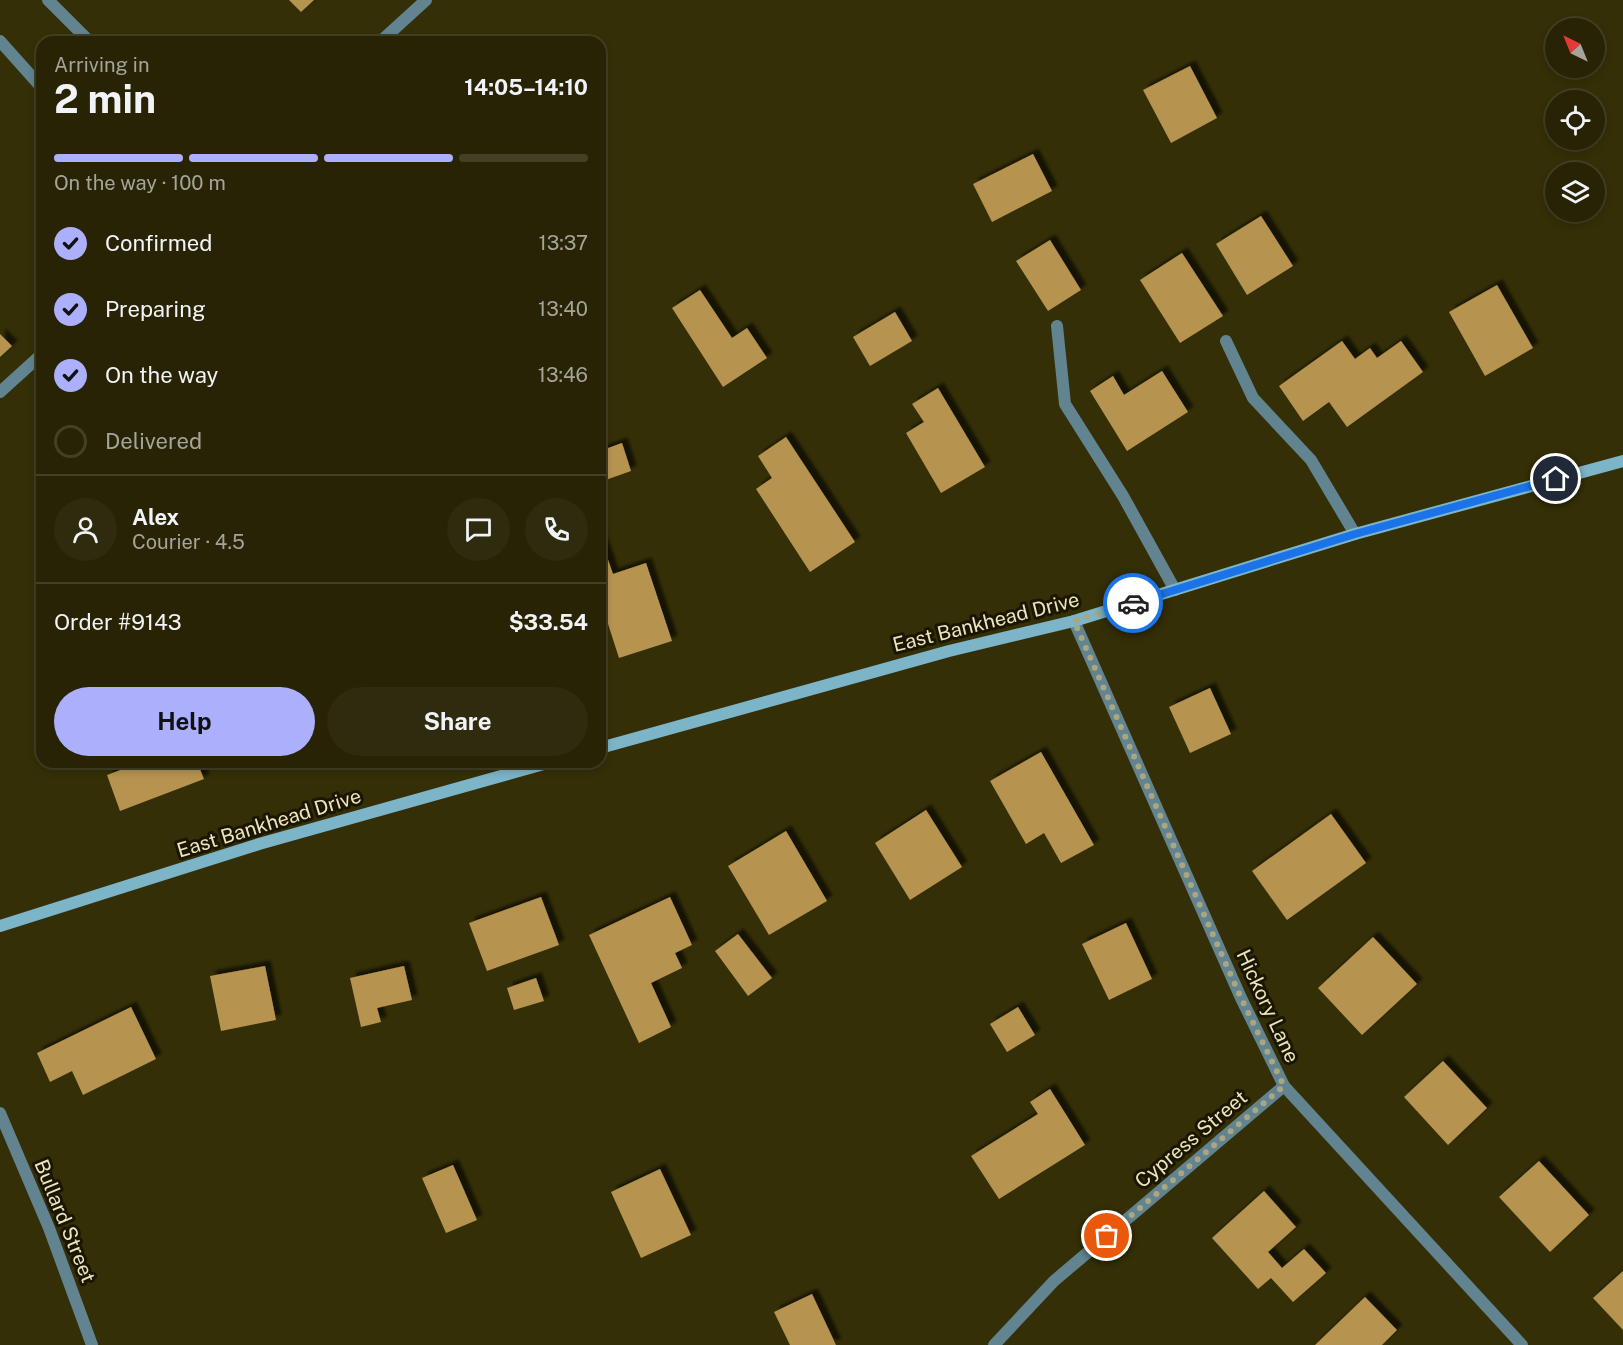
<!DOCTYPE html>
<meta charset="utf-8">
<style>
:root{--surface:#272304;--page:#2f2b0e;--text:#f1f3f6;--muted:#a4a49a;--line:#434026;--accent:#acaffb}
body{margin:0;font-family:"Public Sans",sans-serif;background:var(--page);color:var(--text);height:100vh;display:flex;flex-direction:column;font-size:22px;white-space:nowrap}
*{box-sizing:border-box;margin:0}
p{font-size:20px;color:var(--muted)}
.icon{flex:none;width:33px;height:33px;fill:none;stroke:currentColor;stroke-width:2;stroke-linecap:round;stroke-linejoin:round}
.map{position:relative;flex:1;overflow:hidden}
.details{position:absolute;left:36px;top:36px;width:570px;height:732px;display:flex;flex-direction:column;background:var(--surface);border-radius:18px;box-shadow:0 3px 9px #0003,0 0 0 2px var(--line)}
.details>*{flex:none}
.needle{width:39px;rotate:317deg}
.controls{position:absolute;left:1545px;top:18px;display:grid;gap:12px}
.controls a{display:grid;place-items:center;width:60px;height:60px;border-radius:50%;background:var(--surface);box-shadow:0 3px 9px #0003,0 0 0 2px var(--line);font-size:30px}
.pin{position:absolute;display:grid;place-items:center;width:51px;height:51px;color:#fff;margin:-26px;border:3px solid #fff;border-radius:50%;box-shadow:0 2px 6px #0007}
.courier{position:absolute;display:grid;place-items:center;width:60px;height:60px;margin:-30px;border:4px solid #1a73e8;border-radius:50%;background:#fff;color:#222;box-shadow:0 2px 8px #0007}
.head em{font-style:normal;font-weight:700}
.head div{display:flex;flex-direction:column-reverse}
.head{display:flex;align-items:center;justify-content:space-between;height:102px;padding:0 18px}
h1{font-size:39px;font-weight:700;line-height:45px}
.bar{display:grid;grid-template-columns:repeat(4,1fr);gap:9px 6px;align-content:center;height:72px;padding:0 18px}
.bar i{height:8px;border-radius:4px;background:var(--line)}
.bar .on{background:var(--accent)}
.bar p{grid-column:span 4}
.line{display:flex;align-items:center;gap:15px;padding:0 18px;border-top:2px solid var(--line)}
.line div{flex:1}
.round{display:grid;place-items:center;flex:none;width:63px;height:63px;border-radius:32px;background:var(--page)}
ol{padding:0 18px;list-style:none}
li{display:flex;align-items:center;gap:18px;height:66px}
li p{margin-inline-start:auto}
li .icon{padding:6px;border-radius:50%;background:var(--accent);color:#111;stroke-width:4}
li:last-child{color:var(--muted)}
li i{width:33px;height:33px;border:3px solid var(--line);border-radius:50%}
.primary-button{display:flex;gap:12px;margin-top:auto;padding:12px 18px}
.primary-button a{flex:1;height:69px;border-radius:36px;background:var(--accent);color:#111;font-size:24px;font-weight:700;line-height:69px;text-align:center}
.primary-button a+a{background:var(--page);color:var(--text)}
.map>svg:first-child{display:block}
.building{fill:#b69350;filter:url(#shadow)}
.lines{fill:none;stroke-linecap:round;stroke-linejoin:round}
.lane{stroke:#618490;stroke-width:12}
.street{stroke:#618490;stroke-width:12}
.secondary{stroke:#7cb4c8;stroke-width:12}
.done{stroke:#aaa680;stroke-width:6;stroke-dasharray:0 10.8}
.route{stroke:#1a73e8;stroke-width:8}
.labels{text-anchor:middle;stroke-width:6;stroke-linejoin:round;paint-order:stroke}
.street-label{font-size:20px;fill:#eae6c2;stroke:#1b1600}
</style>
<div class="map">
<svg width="1623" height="1345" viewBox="0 0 1623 1345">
<defs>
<filter id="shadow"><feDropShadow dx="5.5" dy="-5.5" stdDeviation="1.5" flood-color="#0009"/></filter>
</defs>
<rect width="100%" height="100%" fill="#342f06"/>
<g class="building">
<polygon points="289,0 314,0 301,12"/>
<polygon points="1190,66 1217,118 1171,143 1143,90"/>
<polygon points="1033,154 1052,191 992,222 973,184"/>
<polygon points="1261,216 1293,266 1247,295 1216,244"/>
<polygon points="1050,240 1081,290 1048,311 1016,261"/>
<polygon points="1182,253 1223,316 1180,343 1140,280"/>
<polygon points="1497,285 1533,348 1485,376 1449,312"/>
<polygon points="700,290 732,338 747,328 767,358 723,387 672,308"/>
<polygon points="895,312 912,341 870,366 853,337"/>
<polygon points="0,334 12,346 0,357"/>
<polygon points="1342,341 1355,359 1370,348 1377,358 1401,341 1423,372 1347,427 1329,402 1303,421 1279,386"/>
<polygon points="1162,371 1188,412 1127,451 1090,391 1113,376 1124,395"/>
<polygon points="938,388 985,467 941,493 906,433 924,422 912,404"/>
<polygon points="786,437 855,542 810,572 756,489 772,478 758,456"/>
<polygon points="622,443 631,471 600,482 600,451"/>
<polygon points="600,537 613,574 646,563 672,641 619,658 600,599"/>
<polygon points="1210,688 1231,734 1190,753 1169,707"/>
<polygon points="1041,752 1094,845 1061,863 1044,833 1026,844 990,781"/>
<polygon points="133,762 197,762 204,779 120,811 107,775 134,765"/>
<polygon points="926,810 962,867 910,900 875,843"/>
<polygon points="1331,814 1366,863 1287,920 1252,871"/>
<polygon points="786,831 827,901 769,935 728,866"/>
<polygon points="541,897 559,945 487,971 469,923"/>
<polygon points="670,897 692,945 675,953 682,968 651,983 671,1027 639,1043 589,935"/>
<polygon points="1126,923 1152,979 1109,1000 1082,944"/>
<polygon points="738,934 772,978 748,996 715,951"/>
<polygon points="1373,937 1417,984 1362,1035 1318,988"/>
<polygon points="265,966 276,1020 221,1031 210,976"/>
<polygon points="404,966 412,1000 377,1008 381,1022 361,1027 350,978"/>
<polygon points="536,978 544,1001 514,1010 507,988"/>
<polygon points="131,1007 156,1059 83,1095 72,1071 50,1082 37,1053"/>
<polygon points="1018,1007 1035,1035 1007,1052 990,1024"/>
<polygon points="1443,1061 1487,1108 1448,1145 1404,1097"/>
<polygon points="1050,1089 1085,1145 999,1199 971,1156 1038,1114 1030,1102"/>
<polygon points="1539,1161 1589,1215 1550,1252 1499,1197"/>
<polygon points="453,1165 477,1220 446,1233 422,1178"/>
<polygon points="660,1169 691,1235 641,1258 611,1192"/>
<polygon points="1264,1191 1296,1227 1268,1252 1282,1268 1304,1249 1326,1273 1293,1302 1271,1278 1258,1289 1212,1238"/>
<polygon points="1623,1271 1623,1330 1593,1298"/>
<polygon points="812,1294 836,1345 790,1345 774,1312"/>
<polygon points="1365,1297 1397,1330 1382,1345 1315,1345"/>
</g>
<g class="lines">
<g class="lane">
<polyline points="48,0 90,42"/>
<polyline points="0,41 42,88"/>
<polyline points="1057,326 1065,404 1123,496 1175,590"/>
<polyline points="1226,341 1253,398 1311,460 1355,534"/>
</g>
<g class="street">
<polyline points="380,42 426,0"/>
<polyline points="0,392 42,354"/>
<polyline points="1074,621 1241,998 1284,1086 1522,1345"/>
<polyline points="0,1113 49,1228 92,1345"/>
<polyline points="994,1345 1054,1281 1284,1086"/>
</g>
<g class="secondary">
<polyline points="600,748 949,651 1074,621 1355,534 1623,461"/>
<polyline points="0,926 259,844 551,762"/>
</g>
</g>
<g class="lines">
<polyline class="done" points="1107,1236 1284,1086 1241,998 1074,621 1133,603"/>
<polyline class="route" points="1133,603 1355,534 1556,479"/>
</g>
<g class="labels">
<g class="street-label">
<text transform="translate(986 622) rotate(-14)" y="7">East Bankhead Drive</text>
<text transform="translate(269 823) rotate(-17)" y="7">East Bankhead Drive</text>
<text transform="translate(1268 1006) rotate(65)" y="7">Hickory Lane</text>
<text transform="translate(1191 1139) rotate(-40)" y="7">Cypress Street</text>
<text transform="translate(65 1221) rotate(68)" y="7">Bullard Street</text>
</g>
</g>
</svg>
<div class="controls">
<a><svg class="needle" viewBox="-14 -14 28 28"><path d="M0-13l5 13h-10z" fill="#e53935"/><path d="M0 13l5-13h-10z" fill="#a4a49a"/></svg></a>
<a><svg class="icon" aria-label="locate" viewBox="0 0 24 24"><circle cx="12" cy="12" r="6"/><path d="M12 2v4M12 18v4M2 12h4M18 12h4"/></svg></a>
<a><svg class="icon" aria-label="layers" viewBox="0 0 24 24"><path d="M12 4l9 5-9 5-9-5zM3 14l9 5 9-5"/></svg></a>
</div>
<div class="pin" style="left:1107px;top:1236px;background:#ea580c"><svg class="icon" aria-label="bag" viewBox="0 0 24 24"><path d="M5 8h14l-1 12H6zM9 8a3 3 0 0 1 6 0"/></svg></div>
<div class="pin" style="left:1556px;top:479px;background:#1f2937"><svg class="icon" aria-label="home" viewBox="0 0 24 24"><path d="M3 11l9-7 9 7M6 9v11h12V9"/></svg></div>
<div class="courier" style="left:1133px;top:603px"><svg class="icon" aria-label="car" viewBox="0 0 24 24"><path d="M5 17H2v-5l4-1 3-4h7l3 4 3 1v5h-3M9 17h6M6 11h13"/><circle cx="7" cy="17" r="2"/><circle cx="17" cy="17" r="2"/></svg></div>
<section class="details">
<div class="head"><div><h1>2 min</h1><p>Arriving in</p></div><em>14:05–14:10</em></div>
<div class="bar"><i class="on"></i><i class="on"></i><i class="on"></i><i></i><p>On the way · 100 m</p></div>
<ol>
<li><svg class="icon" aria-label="check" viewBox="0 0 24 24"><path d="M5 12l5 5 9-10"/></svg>Confirmed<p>13:37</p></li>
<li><svg class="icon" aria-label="check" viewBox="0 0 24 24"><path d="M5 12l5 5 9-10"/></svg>Preparing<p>13:40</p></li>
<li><svg class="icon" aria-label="check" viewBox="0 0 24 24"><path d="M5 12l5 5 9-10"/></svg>On the way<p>13:46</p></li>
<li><i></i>Delivered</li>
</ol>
<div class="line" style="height:108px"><a class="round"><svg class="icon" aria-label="person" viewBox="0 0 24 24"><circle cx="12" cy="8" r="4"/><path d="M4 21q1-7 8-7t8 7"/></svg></a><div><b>Alex</b><p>Courier · 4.5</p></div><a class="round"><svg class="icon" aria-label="chat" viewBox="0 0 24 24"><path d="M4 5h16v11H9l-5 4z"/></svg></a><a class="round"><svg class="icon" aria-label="phone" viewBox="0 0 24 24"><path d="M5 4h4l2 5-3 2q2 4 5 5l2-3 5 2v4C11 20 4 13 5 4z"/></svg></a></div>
<div class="line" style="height:78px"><div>Order #9143</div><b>$33.54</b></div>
<div class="primary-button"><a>Help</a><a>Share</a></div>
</section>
</div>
